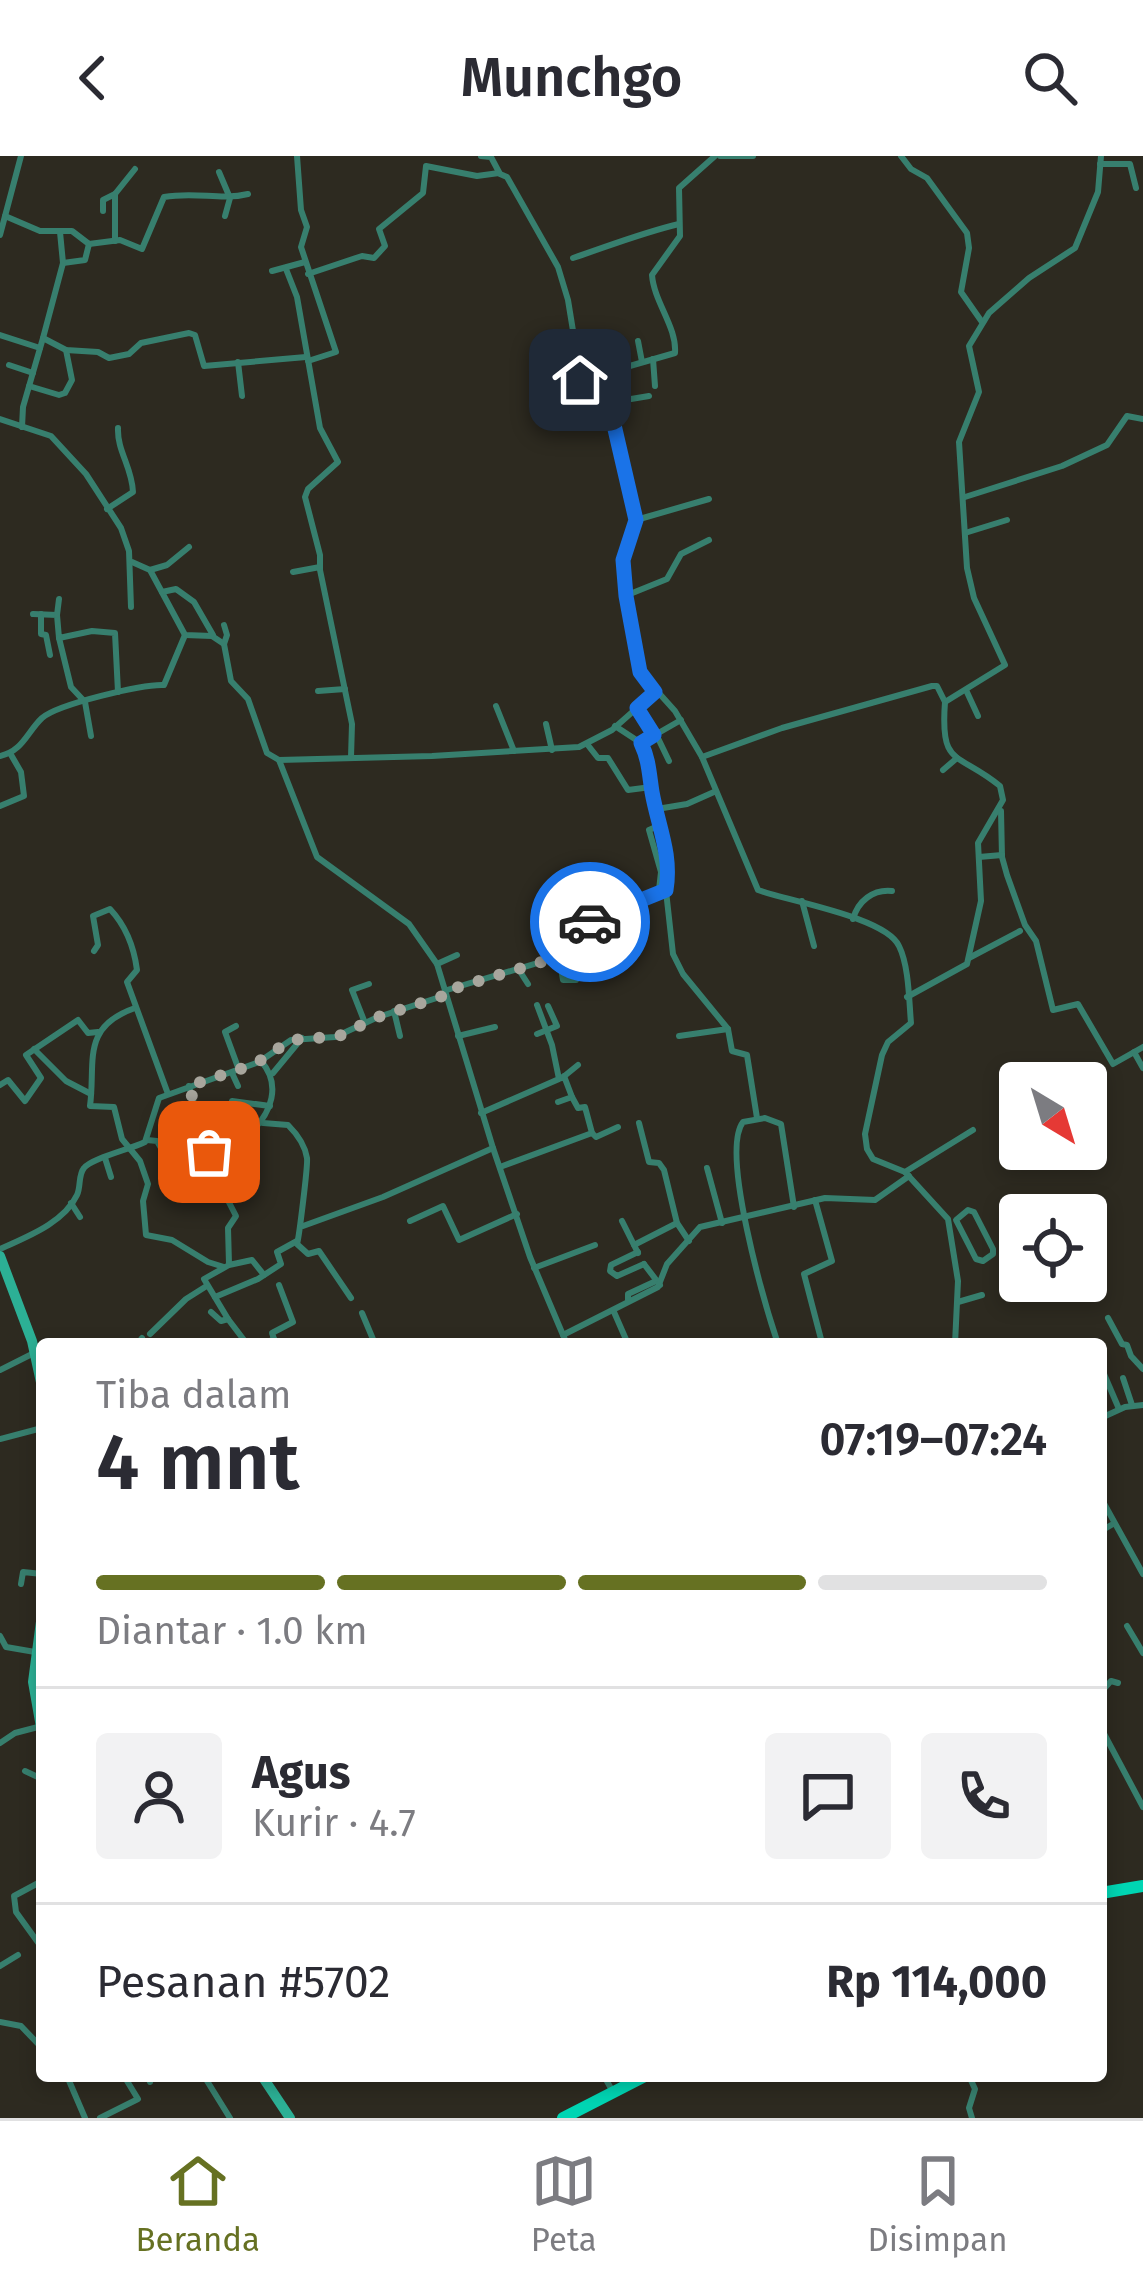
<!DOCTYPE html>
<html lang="id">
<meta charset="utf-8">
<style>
:root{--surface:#fff;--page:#f2f2f3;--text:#2b2b33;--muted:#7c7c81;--line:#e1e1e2;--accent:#667122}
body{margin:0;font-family:"Fira Sans",sans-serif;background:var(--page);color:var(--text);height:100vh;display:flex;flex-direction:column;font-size:45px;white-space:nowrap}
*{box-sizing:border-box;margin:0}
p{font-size:39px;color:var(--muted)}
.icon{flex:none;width:66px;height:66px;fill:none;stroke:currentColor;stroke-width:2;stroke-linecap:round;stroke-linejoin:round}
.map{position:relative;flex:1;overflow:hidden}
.drawer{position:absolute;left:36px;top:1182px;width:1071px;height:744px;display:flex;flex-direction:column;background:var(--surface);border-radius:12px;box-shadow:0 6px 18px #0003}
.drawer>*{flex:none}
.needle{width:78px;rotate:142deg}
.buttons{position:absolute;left:999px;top:906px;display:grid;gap:24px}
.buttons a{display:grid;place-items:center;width:108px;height:108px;border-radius:12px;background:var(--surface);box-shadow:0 6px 18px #0003;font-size:60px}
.pin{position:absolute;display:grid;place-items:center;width:102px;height:102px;color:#fff;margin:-51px;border-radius:24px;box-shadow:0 6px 18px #0006}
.courier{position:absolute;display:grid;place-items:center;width:120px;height:120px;margin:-60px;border:9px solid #1a73e8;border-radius:50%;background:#fff;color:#222;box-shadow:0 3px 15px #0007}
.head em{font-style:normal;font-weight:600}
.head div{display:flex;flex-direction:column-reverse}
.head{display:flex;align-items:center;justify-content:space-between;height:204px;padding:0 60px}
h1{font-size:78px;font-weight:600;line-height:90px}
.bar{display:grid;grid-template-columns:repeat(4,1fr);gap:18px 12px;align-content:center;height:144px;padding:0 60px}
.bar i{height:15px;border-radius:9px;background:var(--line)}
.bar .active{background:var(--accent)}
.bar p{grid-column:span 4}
.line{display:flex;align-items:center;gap:30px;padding:0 60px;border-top:3px solid var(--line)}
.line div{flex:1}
.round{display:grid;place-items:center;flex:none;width:126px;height:126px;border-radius:12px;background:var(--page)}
header{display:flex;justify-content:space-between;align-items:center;height:156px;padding:0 60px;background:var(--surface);font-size:54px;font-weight:600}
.dock{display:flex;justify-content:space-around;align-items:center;height:168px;border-top:3px solid var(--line);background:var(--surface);font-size:33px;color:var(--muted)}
.dock a{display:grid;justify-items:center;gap:6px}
.dock .active{color:var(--accent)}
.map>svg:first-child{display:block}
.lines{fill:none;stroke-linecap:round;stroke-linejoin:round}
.street{stroke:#377f6e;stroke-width:6}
.secondary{stroke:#2cb095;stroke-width:10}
.primary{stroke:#00d5b3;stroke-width:12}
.done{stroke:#a8a69d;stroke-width:12;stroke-dasharray:0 21.6}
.route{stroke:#1a73e8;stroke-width:15}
</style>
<header><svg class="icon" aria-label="back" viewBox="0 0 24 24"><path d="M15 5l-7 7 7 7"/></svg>Munchgo<svg class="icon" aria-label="search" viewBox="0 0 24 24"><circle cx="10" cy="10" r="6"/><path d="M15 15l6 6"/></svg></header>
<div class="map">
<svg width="1143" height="1962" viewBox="0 0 1143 1962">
<rect width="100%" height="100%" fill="#2d2a20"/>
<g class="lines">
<g class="street">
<polyline points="297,0 301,54 307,71 301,91 336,196 308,205"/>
<path d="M481 0 491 1 500 18 507 21 558 111 568 144 581 224 675 197C677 171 654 146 652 119L680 80 679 32 715 0"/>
<polyline points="720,0 753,0"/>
<polyline points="901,0 911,13 927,22 967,77 969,92 961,136 982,166"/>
<polyline points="1100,8 1130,8 1136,32"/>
<polyline points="219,16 230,42 225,60"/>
<polyline points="103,55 103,44 115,38"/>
<path d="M5 60 40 75H72L89 88 120 84 142 93 164 41C198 35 219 45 248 38"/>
<polyline points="0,79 21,0"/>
<polyline points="115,85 115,38 135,13"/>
<path d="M573 102C609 90 641 77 679 68"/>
<polyline points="63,107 85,104 89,88"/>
<polyline points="286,113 297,141 320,272 338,306 308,333 305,341 320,399 320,414 352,568 351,601"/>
<polyline points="272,115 305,106"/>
<polyline points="308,118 362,100 374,102 385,90 379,73 423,37 426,10 477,20 499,17"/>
<polyline points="0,179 40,192"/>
<polyline points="43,182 63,107 60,76"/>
<polyline points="638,185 642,206"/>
<polyline points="653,203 655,230"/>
<polyline points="238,206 242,240"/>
<polyline points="9,209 33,217"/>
<path d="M602 217 636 364 623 415 640 516 675 555 702 601 758 734C787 745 886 761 899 790 909 810 909 845 911 867L888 886 882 899 865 978 867 993 873 1003 905 1016 948 1063 958 1125 955 1188"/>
<polyline points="29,230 59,239 65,237 72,224 66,194"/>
<polyline points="537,234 567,230 581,224"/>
<polyline points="607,247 649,240"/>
<polyline points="0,263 51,280 86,318 121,372 129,395 131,451"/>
<polyline points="22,271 23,251 43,182 66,194 98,196 109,202 129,198 141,187 189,177 195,179 204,210 306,201"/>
<polyline points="965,341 1062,310 1107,289 1127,260 1143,263"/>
<path d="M107 353 133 336C132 311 117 295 118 272"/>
<polyline points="636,364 709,343"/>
<polyline points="965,377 1007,364"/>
<polyline points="132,406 150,414 185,479 212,480 224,488 231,525 248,543 267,597 279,604 432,600 579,591 612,574 655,536"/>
<polyline points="150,414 167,409 189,391"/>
<polyline points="293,416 320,411"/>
<polyline points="162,436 176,433 194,446 213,479"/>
<polyline points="625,440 667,423 681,398 709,384"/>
<polyline points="33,458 57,459 59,482 92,475 115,477 118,536"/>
<polyline points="41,458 41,478 46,479 50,499"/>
<polyline points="57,459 59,443"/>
<polyline points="59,482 71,531 85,546 91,580"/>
<polyline points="224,488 227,479 224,469"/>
<polyline points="966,534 978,560"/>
<polyline points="318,535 345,533"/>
<polyline points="496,550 514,595"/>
<polyline points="637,552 654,579"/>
<polyline points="546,568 552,594"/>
<polyline points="615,570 641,587 681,564"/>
<polyline points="656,578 669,605"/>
<polyline points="641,587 651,611 651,629"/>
<polyline points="587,588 598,602 608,602 628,634 651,631 657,653 687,648 714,636"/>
<path d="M0 600C23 595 27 576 42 562 58 548 143 528 164 529L185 479"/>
<polyline points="702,601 782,572 932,530 937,530 945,546"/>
<polyline points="279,604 317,701 409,768 437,808 493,992 530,1101 563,1179"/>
<polyline points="943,614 957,602"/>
<polyline points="0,650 24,640 21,616 10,597"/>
<polyline points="657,653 667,686 666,735 673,798 683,818 728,873 679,880"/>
<polyline points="1001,655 1002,701 1007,719 1025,769 1036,785 1053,854 1078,848 1113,908 1143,891"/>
<polyline points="979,701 1002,699"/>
<polyline points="659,734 661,716 649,674 660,669"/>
<polyline points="802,745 814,790"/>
<path d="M853 763C858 745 873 733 892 735"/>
<path d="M94 795 98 789 93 760 110 753C125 769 134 791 137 814L127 826 168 938"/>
<polyline points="559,801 563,824 576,824"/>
<polyline points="969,802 1020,775"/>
<polyline points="437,808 457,799"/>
<polyline points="519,814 528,828"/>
<polyline points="447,834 571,797 574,775 605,750 624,751 666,735"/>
<path d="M907 841 967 808 981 745 978 687 1003 644 1000 630C957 595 940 612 945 546L1005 509 974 442 967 412 959 286 979 236 969 190 989 157 1029 122 1075 92 1098 36 1101 0"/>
<path d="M135 852C80 871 96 907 90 950L114 951 122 983 140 1005 148 1028 143 1045 146 1079 172 1084 208 1106 224 1111"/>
<polyline points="394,855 400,880"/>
<polyline points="365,867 352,834 369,828"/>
<polyline points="236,870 225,876 239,914"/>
<polyline points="728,873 732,895 747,899 757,962"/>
<polyline points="537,878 557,870 548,850"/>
<polyline points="458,880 495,871"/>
<polyline points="34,893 66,925 91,938"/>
<polyline points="1134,896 1143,912"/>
<polyline points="232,917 238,930"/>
<polyline points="273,917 302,882"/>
<polyline points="562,922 578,909"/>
<polyline points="0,929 8,924 25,945 41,922 26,899 78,864 88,877 98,876"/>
<polyline points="189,930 198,961 215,992 209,998 219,1024"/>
<polyline points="232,945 270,950"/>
<polyline points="558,946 572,941 564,920"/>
<polyline points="481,957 559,923 552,889 537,849"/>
<path d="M263 967 288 969C297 978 305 989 307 1002 308 1009 299 1082 297 1088L308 1098 319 1095 351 1142"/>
<polyline points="639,967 649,1006 659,1007 664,1014 677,1067 689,1085"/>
<polyline points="592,977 596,981 618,971"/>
<polyline points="147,984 157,985 165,999"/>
<path d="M251 988V976C271 957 282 929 261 905"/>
<polyline points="105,1002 111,1021"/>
<polyline points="500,1011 592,977 585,951 578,952 572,941"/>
<polyline points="707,1012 722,1067"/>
<polyline points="905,1016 973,974"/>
<polyline points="224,1020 219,1027 236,1060 228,1072 229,1108"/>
<polyline points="815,1044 832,1105 804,1118 822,1187"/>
<polyline points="71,1047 80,1061"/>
<polygon points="968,1054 974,1056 993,1093 993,1098 983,1105 976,1103 956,1064"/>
<polyline points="410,1065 443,1050 459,1084 517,1058"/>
<polyline points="622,1065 638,1097"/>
<polyline points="303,1070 383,1041 493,992"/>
<polyline points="634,1089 677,1067"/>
<path d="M0 1093C26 1081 64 1067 77 1039 81 1031 78 1019 84 1012 92 1002 131 993 145 986L159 942 259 906 291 884 335 881 378 861 446 839"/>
<polyline points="638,1096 611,1109 610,1115 617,1120 644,1108"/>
<polyline points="644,1108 660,1129"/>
<polyline points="534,1112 595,1089"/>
<polyline points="215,1141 258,1123 281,1108 277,1096 297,1085"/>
<polyline points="628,1144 628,1138 656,1125"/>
<polyline points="958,1146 982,1139"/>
<polyline points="211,1156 221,1165 228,1163 247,1188"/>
<polyline points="614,1156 628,1188"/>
<polyline points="362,1157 375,1188"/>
<polyline points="1108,1162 1122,1188 1127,1189 1131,1200 1143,1213"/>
<polyline points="228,1163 204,1123 229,1109 252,1104 264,1119"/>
<polyline points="150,1178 186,1143 205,1131"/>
<polyline points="274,1183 272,1177 293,1166 279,1129"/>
<polyline points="138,1188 142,1182"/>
<polyline points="264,1188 274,1183 277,1188"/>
<polyline points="567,1188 563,1179 658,1131 667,1108 700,1071 825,1042 875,1044 909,1020"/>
<path d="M778 1188C765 1149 720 996 743 966L765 962 781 968 794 1051"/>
<polyline points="1101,1211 1119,1253"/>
<polyline points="0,1214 34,1197"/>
<polyline points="1123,1222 1132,1249"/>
<polyline points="1101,1262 1125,1251 1143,1249"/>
<polyline points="0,1283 42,1272"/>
<polyline points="1101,1342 1143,1418"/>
<polyline points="1101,1375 1113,1368"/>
<polyline points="21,1428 23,1416 42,1418"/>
<polyline points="1101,1470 1102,1471"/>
<polyline points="1127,1470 1143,1497"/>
<polyline points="0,1480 6,1491 35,1496"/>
<polyline points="1101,1536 1111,1525 1118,1527"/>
<polyline points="1101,1572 1143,1651"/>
<polyline points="0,1587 15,1577 38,1571"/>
<polyline points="25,1615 42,1623"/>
<polyline points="42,1725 14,1740 16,1756 42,1792"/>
<polyline points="0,1810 18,1799"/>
<polyline points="0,1866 21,1870 42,1892"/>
<polyline points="67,1920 85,1962"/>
<polyline points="148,1920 150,1926"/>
<polyline points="204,1920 230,1962"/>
<polyline points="604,1920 613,1936"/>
<polyline points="969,1920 975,1933 969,1952 972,1962"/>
<polyline points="100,1962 138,1943 124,1920"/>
</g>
<g class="secondary">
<polyline points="0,1100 32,1185 42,1231"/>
<polyline points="42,1458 33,1526 42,1577"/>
<polyline points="262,1920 290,1962"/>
</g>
<g class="primary">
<polyline points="1101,1737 1143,1730"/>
<polyline points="563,1962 645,1920"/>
</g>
</g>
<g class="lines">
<polyline class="done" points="209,996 215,992 198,961 189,930 255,908 291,884 339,880 378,861 446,839 446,835 571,797 574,775 590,766"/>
<path class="route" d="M580 224 602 217 636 364 623 404 626 440 640 516 655 536 637 552 654 579 641 587C649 604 649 617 652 636 658 670 672 698 666 734L624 751 605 750 590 766"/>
</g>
</svg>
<div class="buttons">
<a><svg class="needle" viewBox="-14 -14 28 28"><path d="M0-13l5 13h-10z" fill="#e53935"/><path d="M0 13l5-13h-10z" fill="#7c7c81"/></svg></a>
<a><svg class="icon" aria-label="locate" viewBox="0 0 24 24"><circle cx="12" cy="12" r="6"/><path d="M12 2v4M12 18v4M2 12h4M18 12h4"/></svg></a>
</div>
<div class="pin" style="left:209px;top:996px;background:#ea580c"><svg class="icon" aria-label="bag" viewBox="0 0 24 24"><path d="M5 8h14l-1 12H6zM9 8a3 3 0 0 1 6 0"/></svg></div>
<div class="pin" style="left:580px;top:224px;background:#1f2937"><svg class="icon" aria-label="home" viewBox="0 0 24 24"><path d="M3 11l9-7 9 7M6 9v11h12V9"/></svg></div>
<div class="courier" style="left:590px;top:766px"><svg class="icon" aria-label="car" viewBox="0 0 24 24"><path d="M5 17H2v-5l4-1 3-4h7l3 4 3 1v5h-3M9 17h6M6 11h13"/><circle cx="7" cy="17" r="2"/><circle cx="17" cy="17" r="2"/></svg></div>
<section class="drawer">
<div class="head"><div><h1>4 mnt</h1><p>Tiba dalam</p></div><em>07:19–07:24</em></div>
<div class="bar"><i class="active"></i><i class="active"></i><i class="active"></i><i></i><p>Diantar · 1.0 km</p></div>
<div class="line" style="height:216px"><a class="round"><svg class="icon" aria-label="person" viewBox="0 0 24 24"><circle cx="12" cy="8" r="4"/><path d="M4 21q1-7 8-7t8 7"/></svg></a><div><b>Agus</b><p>Kurir · 4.7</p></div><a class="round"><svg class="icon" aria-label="chat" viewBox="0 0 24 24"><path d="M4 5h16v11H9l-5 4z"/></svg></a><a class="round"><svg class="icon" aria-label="phone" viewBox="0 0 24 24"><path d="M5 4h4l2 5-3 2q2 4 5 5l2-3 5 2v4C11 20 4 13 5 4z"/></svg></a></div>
<div class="line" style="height:156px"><div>Pesanan #5702</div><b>Rp 114,000</b></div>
</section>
</div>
<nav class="dock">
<a class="active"><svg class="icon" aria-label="home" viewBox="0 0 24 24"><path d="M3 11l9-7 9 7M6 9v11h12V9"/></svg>Beranda</a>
<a><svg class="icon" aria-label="map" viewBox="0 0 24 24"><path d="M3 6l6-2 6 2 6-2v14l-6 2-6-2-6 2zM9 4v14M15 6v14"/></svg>Peta</a>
<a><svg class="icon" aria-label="saved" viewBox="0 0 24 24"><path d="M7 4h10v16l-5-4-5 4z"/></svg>Disimpan</a>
</nav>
